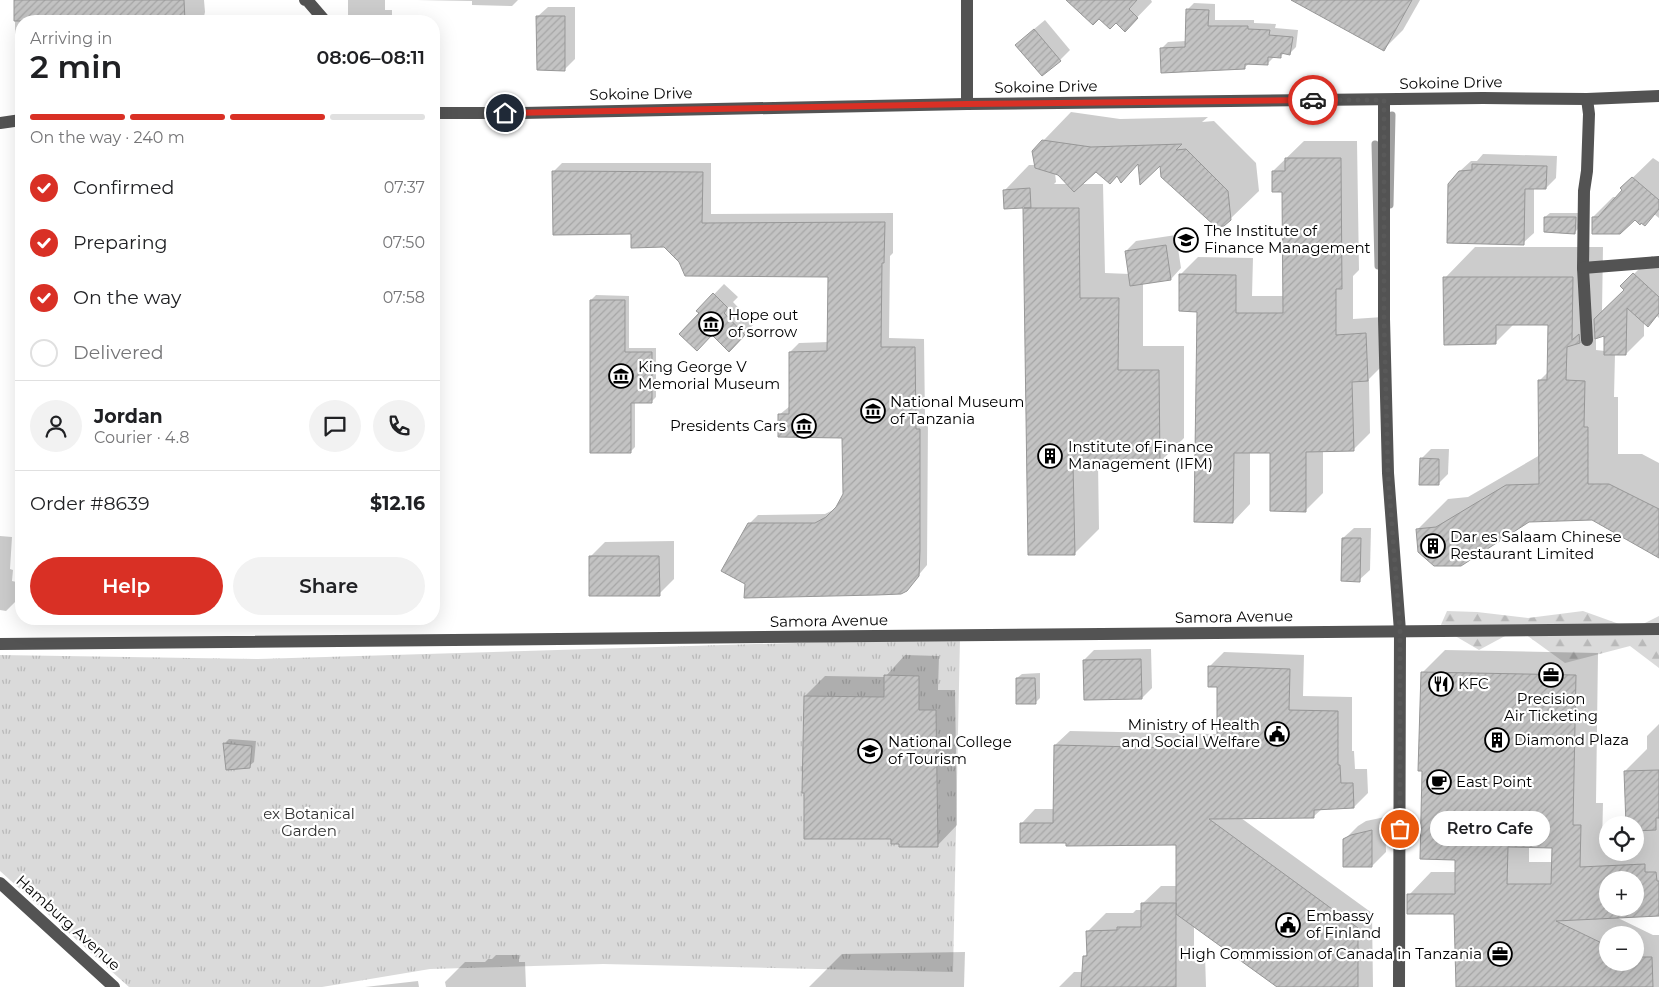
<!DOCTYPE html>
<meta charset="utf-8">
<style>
:root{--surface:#fff;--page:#f2f2f2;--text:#202124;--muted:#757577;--line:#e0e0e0;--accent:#d93025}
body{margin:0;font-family:Montserrat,sans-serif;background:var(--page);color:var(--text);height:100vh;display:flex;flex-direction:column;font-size:19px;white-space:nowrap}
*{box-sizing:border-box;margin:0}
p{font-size:16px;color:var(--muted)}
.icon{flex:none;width:28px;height:28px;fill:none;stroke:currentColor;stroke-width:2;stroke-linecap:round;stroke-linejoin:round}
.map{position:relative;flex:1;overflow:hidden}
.drawer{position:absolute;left:15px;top:15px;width:425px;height:610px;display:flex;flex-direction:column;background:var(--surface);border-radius:20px;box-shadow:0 5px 20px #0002}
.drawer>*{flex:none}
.fabs{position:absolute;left:1599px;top:816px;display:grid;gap:10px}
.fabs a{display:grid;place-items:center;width:45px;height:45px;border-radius:50%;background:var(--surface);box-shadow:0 5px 20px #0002;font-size:25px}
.pin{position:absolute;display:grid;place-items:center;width:42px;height:42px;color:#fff;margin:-21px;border:2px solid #fff;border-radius:50%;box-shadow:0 1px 5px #0007}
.courier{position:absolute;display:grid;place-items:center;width:50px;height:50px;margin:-25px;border:4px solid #d93025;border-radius:50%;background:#fff;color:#222;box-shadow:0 1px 6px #0007}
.bubble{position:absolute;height:35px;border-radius:18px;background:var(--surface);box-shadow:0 5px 20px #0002;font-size:16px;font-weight:600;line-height:35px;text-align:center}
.head em{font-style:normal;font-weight:600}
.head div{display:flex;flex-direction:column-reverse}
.head{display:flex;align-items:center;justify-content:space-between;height:85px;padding:0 15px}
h1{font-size:32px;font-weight:600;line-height:38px}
.bar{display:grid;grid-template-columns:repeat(4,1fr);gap:8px 5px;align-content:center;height:60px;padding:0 15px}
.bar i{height:6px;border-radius:4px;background:var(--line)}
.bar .selected{background:var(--accent)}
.bar p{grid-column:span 4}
.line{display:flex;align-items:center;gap:12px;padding:0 15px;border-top:1px solid var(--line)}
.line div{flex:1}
.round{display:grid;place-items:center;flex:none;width:52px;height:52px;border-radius:26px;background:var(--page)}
ol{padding:0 15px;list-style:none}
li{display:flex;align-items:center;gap:15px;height:55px}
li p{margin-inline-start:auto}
li .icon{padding:5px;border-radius:50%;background:var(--accent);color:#fff;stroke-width:4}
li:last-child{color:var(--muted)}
li i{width:28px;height:28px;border:2px solid var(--line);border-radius:50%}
.action{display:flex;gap:10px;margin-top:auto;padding:10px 15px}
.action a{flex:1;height:58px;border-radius:30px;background:var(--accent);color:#fff;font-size:20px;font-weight:600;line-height:58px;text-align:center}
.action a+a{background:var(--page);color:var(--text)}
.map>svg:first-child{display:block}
.grass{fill:url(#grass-tufts)}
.forest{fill:url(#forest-firs)}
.shadow{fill:#0003;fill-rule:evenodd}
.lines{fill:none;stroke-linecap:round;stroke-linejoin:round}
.stream{stroke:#a1a1a1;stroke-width:7}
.building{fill:url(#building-hatch);stroke:#979797;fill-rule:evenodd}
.minor{stroke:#535353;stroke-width:12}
.done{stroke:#595959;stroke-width:5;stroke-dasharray:0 9}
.route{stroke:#d93025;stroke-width:6}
.labels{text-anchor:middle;stroke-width:4.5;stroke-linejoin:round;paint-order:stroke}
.street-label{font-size:15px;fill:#000;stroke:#fff}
.poi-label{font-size:15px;fill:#000;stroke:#fff;text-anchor:start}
.park-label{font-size:15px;fill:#313131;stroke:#fff}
</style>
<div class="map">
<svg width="1659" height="987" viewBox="0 0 1659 987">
<defs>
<pattern id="grass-tufts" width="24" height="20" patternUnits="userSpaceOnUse" patternTransform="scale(1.25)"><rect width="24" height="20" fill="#dadada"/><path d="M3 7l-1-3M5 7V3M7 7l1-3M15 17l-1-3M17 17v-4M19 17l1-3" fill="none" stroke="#b9b9b9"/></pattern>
<pattern id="forest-firs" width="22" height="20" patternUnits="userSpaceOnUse" patternTransform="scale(1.25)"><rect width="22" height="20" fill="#dadada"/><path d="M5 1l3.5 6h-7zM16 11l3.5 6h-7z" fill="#b9b9b9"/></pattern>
<pattern id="building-hatch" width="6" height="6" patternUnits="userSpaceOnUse" patternTransform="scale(1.25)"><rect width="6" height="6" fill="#c3c3c3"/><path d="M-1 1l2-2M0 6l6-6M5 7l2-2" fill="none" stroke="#a6a6a6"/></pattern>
</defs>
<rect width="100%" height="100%" fill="#fff"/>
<polygon class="grass" points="960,638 953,972 603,964 430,969 322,987 129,987 0,871 0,655 258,659"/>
<polygon class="forest" points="1447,611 1477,612 1528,618 1583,611 1633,629 1659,616 1659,668 1630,646 1565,663 1518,629 1479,650 1440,627"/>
<g class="shadow">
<polygon points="15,0 204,0 205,12 203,21 21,21 21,56 15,56"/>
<polygon points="348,0 385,0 385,10 392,10 392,21 348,21"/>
<polygon points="417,0 518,0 512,6 472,5 472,1"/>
<polygon points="1068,0 1151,0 1152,2 1125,30 1116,21 1099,17"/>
<polygon points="1293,0 1420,0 1403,30 1383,50"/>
<polygon points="1194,3 1215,4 1215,20 1254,20 1254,23 1276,24 1275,28 1298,30 1296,47 1290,53 1285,52 1280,57 1274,57 1267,64 1250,63 1244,68 1161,49 1168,42 1186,41 1187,10"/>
<polygon points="548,7 575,7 575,59 565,69 537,17"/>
<polygon points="1045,20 1070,50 1060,60 1027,35"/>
<path d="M1071 112 1120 119 1208 117 1202 122 1214 121 1256 163 1259 191 1230 219 1161 164 1139 163 1121 181 1118 175 1096 170 1080 184H1103L1105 273 1130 274 1126 251 1136 241 1176 235 1181 268 1171 279 1143 283V346H1184V438L1159 463 1098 462 1099 529 1074 554 1024 207 1005 190 1029 165H1035L1043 141ZM1055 173 1068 184H1054L1056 182Z"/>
<polygon points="1304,141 1357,141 1359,270 1353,276 1353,319 1383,317 1385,363 1369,379 1370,433 1353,450 1323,451 1323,493 1306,510 1272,451 1250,452 1250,504 1233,522 1198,311 1181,274 1198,257 1253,258 1252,296 1284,296 1283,191 1273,171"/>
<polygon points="1483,154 1557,156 1556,178 1546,188 1534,188 1534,233 1523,243 1460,171 1471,161 1477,161"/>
<polygon points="1653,158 1659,162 1659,218 1654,214 1635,218 1593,217 1613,197 1618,197 1624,190 1622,188"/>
<polygon points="562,163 711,163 711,214 893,213 893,253 890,256 889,338 924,339 925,420 928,420 927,565 906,590 749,524 758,515 825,514 837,508 845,494 844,436 779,415 790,406 790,352 799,343 829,342 829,276 680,261 664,245 632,233 553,172"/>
<polygon points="1550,213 1580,213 1580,227 1575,232 1545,217"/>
<path d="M1475 247H1603L1602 312 1625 290 1622 286 1652 256 1659 262V318L1657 316 1648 325 1644 321V336L1626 354H1615L1614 397H1618V454H1642L1659 463V557L1592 519 1528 520 1417 530 1448 499 1468 497 1540 455 1539 381 1549 371V324H1514L1495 343 1445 278ZM1605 335V351L1596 350V337Z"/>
<polygon points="724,284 738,297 733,302 754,324 729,350 698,311"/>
<polygon points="596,295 629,296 629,348 656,348 656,397 651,402 635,402 635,447 630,452 591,300"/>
<polygon points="1431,449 1449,449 1448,474 1438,484 1421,459"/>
<polygon points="1354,528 1371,528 1370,570 1359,580 1343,538"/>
<polygon points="0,536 12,537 10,569 13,570 12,581 21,583 18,599 6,611 0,610"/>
<polygon points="674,541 674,579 659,594 590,557 605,542"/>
<polygon points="1151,649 1152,688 1142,698 1084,660 1094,650"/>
<path d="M1445 650 1598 653 1596 803H1603L1602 845 1608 844V852H1635V825H1627L1625 771 1647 749V736L1659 724V915L1616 917 1653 935H1659V987H1457L1456 913 1409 895 1431 872H1456V858L1423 770 1422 673ZM1529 846 1553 847V862H1529ZM1608 880H1635V908H1608ZM1608 935H1635V962H1608Z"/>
<polygon points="1224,652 1304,655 1303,696 1352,697 1352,751 1354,751 1355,769 1367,769 1368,793 1354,807 1322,809 1313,817 1241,818 1372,913 1373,987 1279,987 1194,926 1194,955 1205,955 1206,987 1059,987 1074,972 1083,972 1084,957 1088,953 1088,931 1106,913 1133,913 1136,910 1142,910 1142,904 1161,886 1177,886 1177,844 1068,841 1021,824 1035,809 1054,809 1055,745 1070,731 1218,734 1218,686 1209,667"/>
<polygon points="905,655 939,656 938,690 955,690 957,825 937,846 900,843 892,838 805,696 825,676 885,677"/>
<polygon points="1040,673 1040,698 1035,703 1017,678 1022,674"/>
<polygon points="229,739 256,741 254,762 249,766 225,743"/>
<polygon points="1385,817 1386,852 1372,866 1344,840 1358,826 1366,821"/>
<polygon points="965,952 964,987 809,987 842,954"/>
<polygon points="496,955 519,955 519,962 525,962 526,987 446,987 445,982 465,962 485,962 488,959 492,959"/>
<polygon points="418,981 419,987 365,987"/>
</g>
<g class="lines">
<g class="stream">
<polyline points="1375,144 1378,266"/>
<polyline points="1390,205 1392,115"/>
</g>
</g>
<g class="building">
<polygon points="14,0 184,0 185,21 14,21"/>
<polygon points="1066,0 1137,0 1129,9 1138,18 1125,32 1116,23 1110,29 1099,19 1093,25"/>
<polygon points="1291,0 1412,0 1384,51"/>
<polygon points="1186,9 1209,10 1208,26 1248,26 1248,29 1270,30 1269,35 1293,37 1290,55 1281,53 1281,58 1268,57 1268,65 1245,64 1245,69 1161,73 1160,48 1185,47"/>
<polygon points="536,16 565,16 565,71 537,70"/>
<polygon points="1034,29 1061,61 1042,76 1015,45"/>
<polygon points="1042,140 1091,147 1182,144 1176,150 1186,149 1228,191 1231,220 1224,226 1216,227 1161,177 1160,166 1140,185 1138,164 1121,183 1117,176 1110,184 1096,172 1074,192 1058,175 1035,168 1032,151"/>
<polygon points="1285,158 1341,158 1342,289 1336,289 1336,335 1366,333 1368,381 1352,382 1354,451 1306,452 1306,512 1270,511 1270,453 1234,453 1233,523 1194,522 1197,312 1179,311 1179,274 1236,275 1236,313 1283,313 1282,192 1272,192 1272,171 1285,171"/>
<polygon points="1472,164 1547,166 1546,189 1525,189 1524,245 1447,243 1448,184 1459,171 1472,170"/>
<polygon points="552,171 703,172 702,223 885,222 884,263 882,263 881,347 915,347 916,429 920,429 920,550 919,576 907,591 901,594 876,595 744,598 745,584 721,571 748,523 815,523 826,517 836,507 843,494 842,438 778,437 778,414 789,414 789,352 827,351 828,277 685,276 679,262 664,247 631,248 631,234 553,235"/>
<polygon points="1632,177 1659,200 1659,209 1645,226 1641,223 1640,225 1635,220 1620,234 1592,234 1592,217 1598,217 1622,190 1620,188"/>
<polygon points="1030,188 1031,208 1024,208 1079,208 1080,298 1119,298 1118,370 1159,370 1160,464 1073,464 1075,555 1028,555 1023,208 1004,209 1003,190"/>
<polygon points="1544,217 1576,217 1575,234 1544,232"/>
<polygon points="1166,245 1171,280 1130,286 1125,251"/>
<polygon points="1633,273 1659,297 1659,313 1648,327 1627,308 1626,355 1604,355 1604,336 1595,339 1594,319 1624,290 1620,286"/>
<polygon points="1443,277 1573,277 1572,340 1579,334 1580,343 1567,347 1566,380 1585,381 1584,427 1588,427 1588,484 1609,484 1659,509 1659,558 1592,520 1529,522 1461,566 1434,566 1418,552 1416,529 1436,527 1506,485 1539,484 1538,380 1547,380 1548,325 1496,325 1496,344 1444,345"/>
<polygon points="713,293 728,308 724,313 745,335 729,352 712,335 697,351 679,334 699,313 696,311"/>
<polygon points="590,300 625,300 625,352 652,352 652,403 631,403 631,453 590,453"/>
<polygon points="1420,458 1439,459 1439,485 1419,485"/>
<polygon points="1342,538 1361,538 1360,582 1341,581"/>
<polygon points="589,556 659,556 660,596 589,596"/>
<polygon points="1141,659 1142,699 1084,700 1083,660"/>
<polygon points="1208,666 1290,669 1289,710 1338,711 1338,765 1340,765 1341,783 1353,783 1354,808 1314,810 1314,818 1209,819 1358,928 1358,987 1277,987 1176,914 1176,845 1066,846 1066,843 1020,843 1020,823 1053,823 1054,745 1217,749 1217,687 1208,687"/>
<path d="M1421 672 1576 675 1573 825H1581L1580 867 1645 864V872H1656L1657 881H1659V916L1556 921 1608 946V962H1635V957H1652L1653 987H1456L1454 914H1407V894H1455V860L1420 859 1422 771H1418ZM1508 847 1552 848 1551 884H1507ZM1608 880H1635V908H1608Z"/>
<polygon points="884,675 919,676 919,710 936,710 938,847 899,847 899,844 891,844 891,839 804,839 804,793 802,793 804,696 884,697"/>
<polygon points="1016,678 1035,678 1036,704 1016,704"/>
<polygon points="223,743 252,746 250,768 226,770"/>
<polygon points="1659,770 1659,818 1656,818 1656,830 1635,831 1635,825 1626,825 1624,771"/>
<polygon points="1372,830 1372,867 1343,867 1343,839 1351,835"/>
<polygon points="1141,903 1176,903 1176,987 1081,987 1083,956 1087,956 1086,931 1117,930 1117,927 1141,927"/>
</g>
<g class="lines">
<g class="minor">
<polyline points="305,0 307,0 325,21"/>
<polyline points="1587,99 1589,114 1587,171 1584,191 1583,268 1587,340"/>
<polyline points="1384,100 1384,319 1388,473 1400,631 1399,987"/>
<polyline points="967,104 967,0"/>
<polyline points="434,113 522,113 967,104 1483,98 1587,99 1659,96"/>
<polyline points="0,123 21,120"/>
<polyline points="1583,268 1659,262"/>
<polyline points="0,644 1659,629"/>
<polyline points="0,883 114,987"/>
</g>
</g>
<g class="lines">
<polyline class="done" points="1313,100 1384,100 1384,319 1388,473 1400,631 1400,829"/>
<polyline class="route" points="505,113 966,104 1313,100"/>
</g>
<defs>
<g id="university-ring" transform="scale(1.25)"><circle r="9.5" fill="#fff" stroke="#000" stroke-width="1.5"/><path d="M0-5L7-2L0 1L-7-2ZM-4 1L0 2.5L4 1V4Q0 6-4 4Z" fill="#000"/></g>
<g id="museum-ring" transform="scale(1.25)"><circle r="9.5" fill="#fff" stroke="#000" stroke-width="1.5"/><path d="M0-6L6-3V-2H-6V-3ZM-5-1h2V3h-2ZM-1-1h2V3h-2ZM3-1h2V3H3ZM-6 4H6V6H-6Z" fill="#000"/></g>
<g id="building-ring" transform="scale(1.25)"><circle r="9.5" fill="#fff" stroke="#000" stroke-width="1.5"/><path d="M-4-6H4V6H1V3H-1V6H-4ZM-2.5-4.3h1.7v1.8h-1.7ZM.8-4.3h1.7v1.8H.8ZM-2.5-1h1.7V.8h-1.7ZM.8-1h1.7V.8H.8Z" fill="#000"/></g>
<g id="office-ring" transform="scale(1.25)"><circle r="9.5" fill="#fff" stroke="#000" stroke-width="1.5"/><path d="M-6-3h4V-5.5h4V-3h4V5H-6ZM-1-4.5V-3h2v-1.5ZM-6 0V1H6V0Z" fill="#000"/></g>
<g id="restaurant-ring" transform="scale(1.25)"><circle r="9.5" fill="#fff" stroke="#000" stroke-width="1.5"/><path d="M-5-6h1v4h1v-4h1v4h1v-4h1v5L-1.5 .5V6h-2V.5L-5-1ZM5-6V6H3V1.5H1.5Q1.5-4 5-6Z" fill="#000"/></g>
<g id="civic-ring" transform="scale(1.25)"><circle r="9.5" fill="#fff" stroke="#000" stroke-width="1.5"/><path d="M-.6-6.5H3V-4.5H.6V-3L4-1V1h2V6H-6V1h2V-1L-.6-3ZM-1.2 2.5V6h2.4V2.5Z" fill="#000"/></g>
<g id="cafe-ring" transform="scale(1.25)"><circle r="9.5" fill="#fff" stroke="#000" stroke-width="1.5"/><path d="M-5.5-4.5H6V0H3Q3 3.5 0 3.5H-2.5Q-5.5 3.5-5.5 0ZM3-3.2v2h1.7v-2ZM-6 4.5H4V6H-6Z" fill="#000"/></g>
</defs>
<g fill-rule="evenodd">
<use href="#university-ring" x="1186" y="240"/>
<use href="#museum-ring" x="711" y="324"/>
<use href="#museum-ring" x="621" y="376"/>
<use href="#museum-ring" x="873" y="411"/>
<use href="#museum-ring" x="804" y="426"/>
<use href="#building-ring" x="1050" y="456"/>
<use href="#building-ring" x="1433" y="546"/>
<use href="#office-ring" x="1551" y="675"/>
<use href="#restaurant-ring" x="1441" y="684"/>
<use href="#civic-ring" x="1277" y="734"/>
<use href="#building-ring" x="1497" y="740"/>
<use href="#university-ring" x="870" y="751"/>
<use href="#cafe-ring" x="1439" y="782"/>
<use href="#civic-ring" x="1288" y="925"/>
<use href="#office-ring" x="1500" y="954"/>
</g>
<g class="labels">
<g class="street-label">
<text transform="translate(1451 83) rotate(-1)" y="5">Sokoine Drive</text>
<text transform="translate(1046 87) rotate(-1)" y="5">Sokoine Drive</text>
<text transform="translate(641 94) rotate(-1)" y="5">Sokoine Drive</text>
<text transform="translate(1234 617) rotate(-1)" y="5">Samora Avenue</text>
<text transform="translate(829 621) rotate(-1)" y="5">Samora Avenue</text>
<text transform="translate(68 923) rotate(42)" y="5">Hamburg Avenue</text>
</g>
<g class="poi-label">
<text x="1204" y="236">The Institute of<tspan x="1204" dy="17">Finance Management</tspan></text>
<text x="728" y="320">Hope out<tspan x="728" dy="17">of sorrow</tspan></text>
<text x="638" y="372">King George V<tspan x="638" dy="17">Memorial Museum</tspan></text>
<text x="890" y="407">National Museum<tspan x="890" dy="17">of Tanzania</tspan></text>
<text x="786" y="431" text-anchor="end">Presidents Cars</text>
<text x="1068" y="452">Institute of Finance<tspan x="1068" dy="17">Management (IFM)</tspan></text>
<text x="1450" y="542">Dar es Salaam Chinese<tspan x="1450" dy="17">Restaurant Limited</tspan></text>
<text x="1458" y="689">KFC</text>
<text x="1551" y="704" text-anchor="middle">Precision<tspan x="1551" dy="17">Air Ticketing</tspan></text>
<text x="1260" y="730" text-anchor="end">Ministry of Health<tspan x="1260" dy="17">and Social Welfare</tspan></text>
<text x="1514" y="745">Diamond Plaza</text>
<text x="888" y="747">National College<tspan x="888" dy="17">of Tourism</tspan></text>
<text x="1456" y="787">East Point</text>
<text x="1306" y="921">Embassy<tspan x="1306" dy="17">of Finland</tspan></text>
<text x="1482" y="959" text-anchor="end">High Commission of Canada in Tanzania</text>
</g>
<g class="park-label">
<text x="309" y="819">ex Botanical<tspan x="309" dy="17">Garden</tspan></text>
</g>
</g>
</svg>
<div class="fabs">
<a><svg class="icon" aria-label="locate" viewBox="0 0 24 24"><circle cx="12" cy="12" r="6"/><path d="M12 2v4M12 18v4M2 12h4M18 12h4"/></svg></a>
<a>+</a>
<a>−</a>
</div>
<div class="pin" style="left:1400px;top:829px;background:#ea580c"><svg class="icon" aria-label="bag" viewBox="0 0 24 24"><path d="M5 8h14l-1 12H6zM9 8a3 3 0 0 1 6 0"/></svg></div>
<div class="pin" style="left:505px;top:113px;background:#1f2937"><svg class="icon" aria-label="home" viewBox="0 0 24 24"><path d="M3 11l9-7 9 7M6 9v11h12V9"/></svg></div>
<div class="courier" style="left:1313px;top:100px"><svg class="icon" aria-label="car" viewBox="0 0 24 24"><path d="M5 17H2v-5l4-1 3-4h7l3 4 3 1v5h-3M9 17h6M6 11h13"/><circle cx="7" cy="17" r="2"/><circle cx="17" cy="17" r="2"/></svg></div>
<div class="bubble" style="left:1430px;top:811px;width:120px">Retro Cafe</div>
<section class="drawer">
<div class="head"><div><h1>2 min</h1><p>Arriving in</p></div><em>08:06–08:11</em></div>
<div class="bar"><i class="selected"></i><i class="selected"></i><i class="selected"></i><i></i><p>On the way · 240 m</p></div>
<ol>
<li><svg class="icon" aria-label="check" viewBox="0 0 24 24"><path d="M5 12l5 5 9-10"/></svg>Confirmed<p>07:37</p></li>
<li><svg class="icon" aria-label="check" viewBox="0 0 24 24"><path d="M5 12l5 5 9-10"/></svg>Preparing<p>07:50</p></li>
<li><svg class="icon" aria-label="check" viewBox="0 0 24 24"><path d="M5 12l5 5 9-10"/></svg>On the way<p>07:58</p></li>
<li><i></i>Delivered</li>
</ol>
<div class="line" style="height:90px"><a class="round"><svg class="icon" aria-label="person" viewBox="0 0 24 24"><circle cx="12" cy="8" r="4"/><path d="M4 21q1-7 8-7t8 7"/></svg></a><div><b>Jordan</b><p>Courier · 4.8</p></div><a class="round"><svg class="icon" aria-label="chat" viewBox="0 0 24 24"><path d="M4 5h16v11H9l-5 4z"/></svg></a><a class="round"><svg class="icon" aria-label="phone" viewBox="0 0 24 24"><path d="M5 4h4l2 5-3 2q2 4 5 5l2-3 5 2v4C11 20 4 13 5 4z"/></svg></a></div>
<div class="line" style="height:65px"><div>Order #8639</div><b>$12.16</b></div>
<div class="action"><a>Help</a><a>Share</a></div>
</section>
</div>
